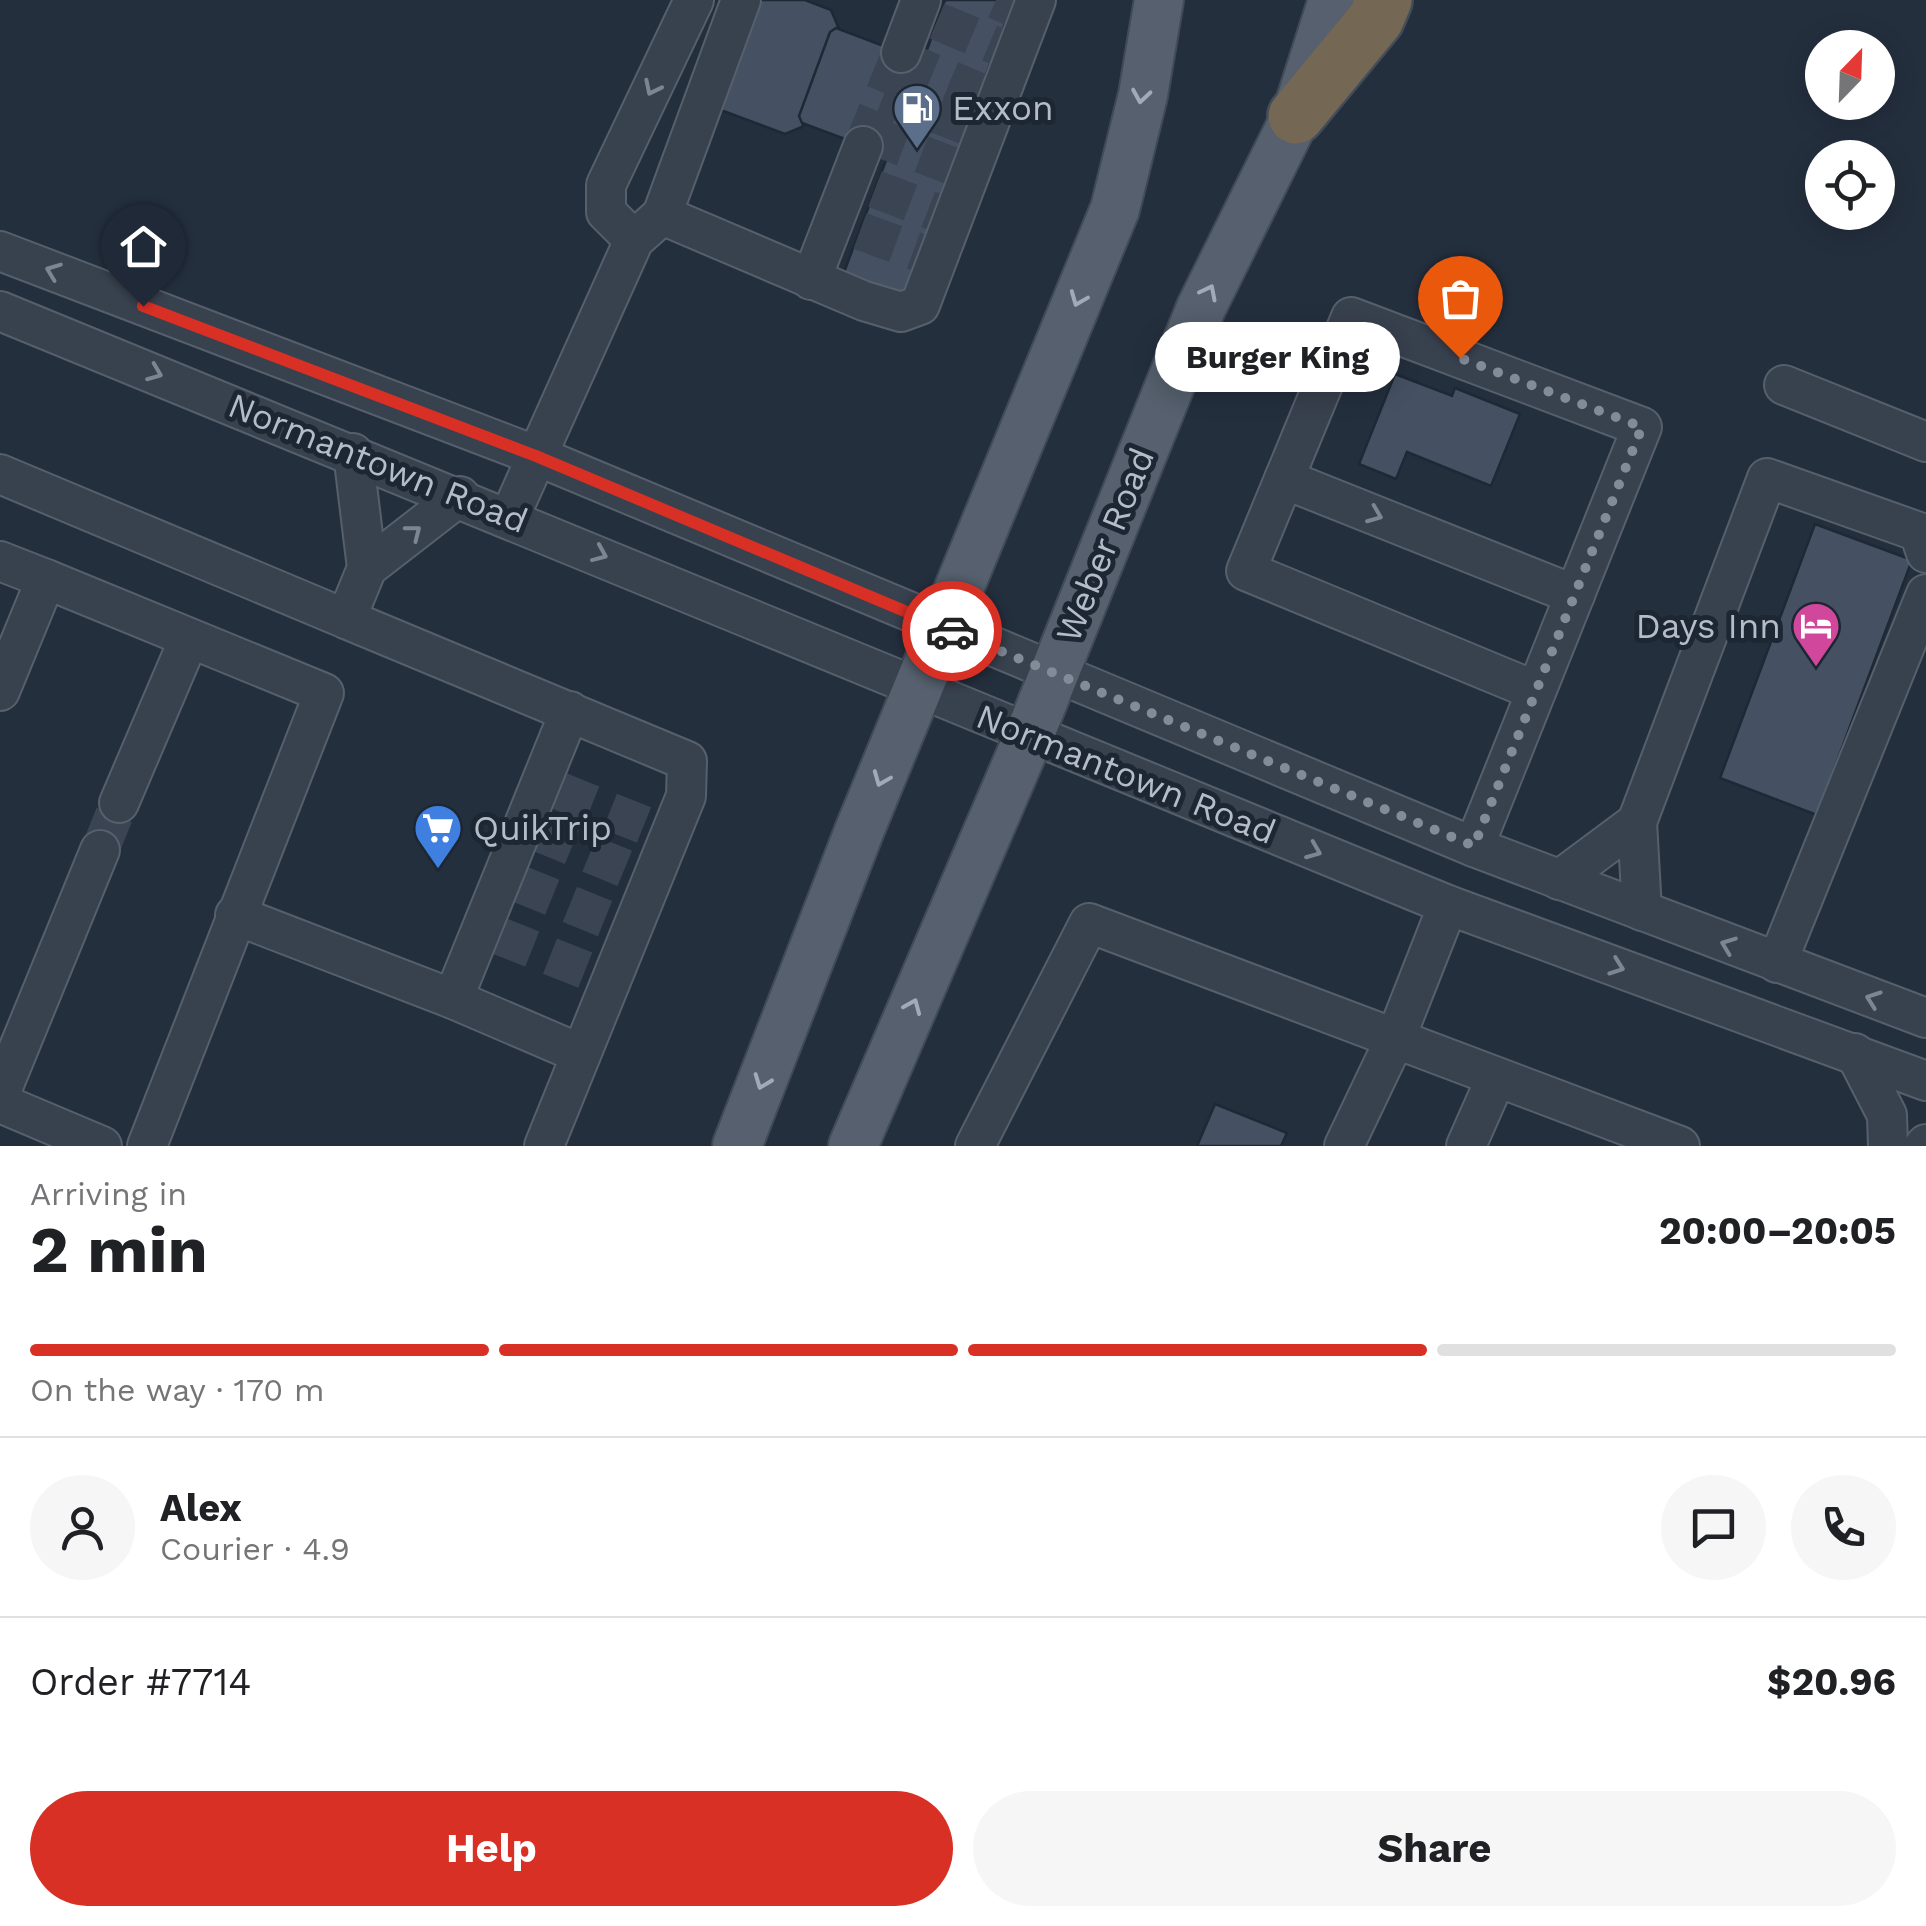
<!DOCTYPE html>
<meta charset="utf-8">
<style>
:root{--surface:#fff;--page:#f6f6f6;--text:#202124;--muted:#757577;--line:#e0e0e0;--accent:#d93025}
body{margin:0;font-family:"Work Sans",sans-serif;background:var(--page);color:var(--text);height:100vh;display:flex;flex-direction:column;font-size:38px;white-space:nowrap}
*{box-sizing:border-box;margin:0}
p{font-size:32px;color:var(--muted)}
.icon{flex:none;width:55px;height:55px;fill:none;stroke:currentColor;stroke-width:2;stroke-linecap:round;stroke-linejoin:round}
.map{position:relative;height:1146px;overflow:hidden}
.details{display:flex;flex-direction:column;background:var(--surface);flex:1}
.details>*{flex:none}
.needle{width:65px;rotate:23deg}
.controls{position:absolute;left:1805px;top:30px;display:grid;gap:20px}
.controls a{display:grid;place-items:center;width:90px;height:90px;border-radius:50%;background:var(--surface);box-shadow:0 5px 25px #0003;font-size:50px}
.pin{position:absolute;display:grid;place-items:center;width:85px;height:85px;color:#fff;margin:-102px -42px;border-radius:50% 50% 50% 0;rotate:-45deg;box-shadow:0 0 10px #0007}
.pin .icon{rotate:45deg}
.courier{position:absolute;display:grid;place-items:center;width:100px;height:100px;margin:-50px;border:8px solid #d93025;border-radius:50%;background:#fff;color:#222;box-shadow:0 2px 12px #0007}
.bubble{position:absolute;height:70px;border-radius:35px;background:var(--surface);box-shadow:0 5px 25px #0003;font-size:32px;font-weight:700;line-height:70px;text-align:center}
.overview em{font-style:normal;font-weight:700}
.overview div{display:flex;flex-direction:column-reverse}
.overview{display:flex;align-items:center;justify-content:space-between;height:170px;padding:0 30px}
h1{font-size:65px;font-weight:700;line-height:75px}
.bar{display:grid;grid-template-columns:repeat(4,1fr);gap:15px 10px;align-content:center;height:120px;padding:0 30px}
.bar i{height:12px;border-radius:8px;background:var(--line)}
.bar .on{background:var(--accent)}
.bar p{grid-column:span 4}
.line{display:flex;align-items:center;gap:25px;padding:0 30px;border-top:2px solid var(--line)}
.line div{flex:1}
.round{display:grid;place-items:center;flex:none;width:105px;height:105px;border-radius:52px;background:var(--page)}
.primary-button{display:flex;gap:20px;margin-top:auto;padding:20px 30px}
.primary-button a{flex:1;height:115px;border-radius:60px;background:var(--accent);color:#fff;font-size:40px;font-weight:700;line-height:115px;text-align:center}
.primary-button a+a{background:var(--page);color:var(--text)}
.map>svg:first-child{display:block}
.building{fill:#455162;stroke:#1f2835;stroke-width:2.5}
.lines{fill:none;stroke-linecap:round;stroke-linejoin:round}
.minor-tunnel{stroke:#3a4453;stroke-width:38;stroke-dasharray:38 19;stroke-linecap:butt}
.minor-casing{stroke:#565f6c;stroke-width:42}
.major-casing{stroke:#414a57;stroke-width:52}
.highway-casing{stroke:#434c59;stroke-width:60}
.minor{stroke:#38414e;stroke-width:38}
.major{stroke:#56606e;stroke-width:48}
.highway{stroke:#746855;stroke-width:55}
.oneway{stroke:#7c8592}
.oneway2{stroke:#a1aab7}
.done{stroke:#828b98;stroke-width:10;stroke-dasharray:0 18}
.route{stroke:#d93025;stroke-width:12}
.labels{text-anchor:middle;stroke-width:10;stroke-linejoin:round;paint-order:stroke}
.poi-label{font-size:35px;fill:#b4bcc9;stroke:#1d2633;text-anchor:start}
.street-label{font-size:35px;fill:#b4bcc9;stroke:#1d2633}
</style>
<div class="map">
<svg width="1926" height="1146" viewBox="0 0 1926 1146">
<rect width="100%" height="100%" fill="#242f3e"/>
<g class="building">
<polygon points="759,0 805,0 831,10 839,29 802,127 785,134 718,109"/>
<polygon points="945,0 1014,0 903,298 843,275 888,155 802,123 799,116 830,32 836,28 923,61"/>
<polygon points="1395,374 1452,396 1455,388 1520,414 1491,486 1407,452 1396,479 1359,464"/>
<polygon points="1815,524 1912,560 1817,815 1720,778"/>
<polygon points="1215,1104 1287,1133 1281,1146 1197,1146"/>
</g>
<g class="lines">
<g class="minor-tunnel">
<polyline points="996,0 1012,7"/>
<polyline points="937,21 997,46"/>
<polyline points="898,58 980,92"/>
<polyline points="884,94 967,126"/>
<polyline points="868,134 952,166"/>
<polyline points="863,146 901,53"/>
<polyline points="875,189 935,212"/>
<polyline points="860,231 920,253"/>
<polyline points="557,790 644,825"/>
<polyline points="537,832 631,871"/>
<polyline points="100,850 119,803"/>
<polyline points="517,883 611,921"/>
<polyline points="497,935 590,972"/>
</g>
<g class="minor-casing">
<g id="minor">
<polyline points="901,53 921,0"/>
<polyline points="662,215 741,0"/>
<polyline points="634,240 606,212 606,185 694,0"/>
<polyline points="0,251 537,456 1474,847 1926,1018"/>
<polyline points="811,280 863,146"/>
<polyline points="0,311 1448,905 1926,1081"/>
<polyline points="1784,385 1926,442"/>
<polyline points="353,453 367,568"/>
<polyline points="0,474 346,619"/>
<polyline points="1284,479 1575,595"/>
<polyline points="460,496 367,568 346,619 687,761 686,796 544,1146"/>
<polyline points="510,516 634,240 662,215 864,301 901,312 920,305 1036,0"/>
<polyline points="0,561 46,579 0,691"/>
<polyline points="46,579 324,693 147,1146"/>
<polyline points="119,803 189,639"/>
<polyline points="1637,822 1767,478 1919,532 1926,553"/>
<polyline points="1474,847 1642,427 1351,317 1246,571 1536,691"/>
<polyline points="1559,880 1637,822 1642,911"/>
<polyline points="235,915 453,999 581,1054"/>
<polyline points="1777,963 1926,594"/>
<polyline points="453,999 570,711"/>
<polyline points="1855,1053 1887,1115 1888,1146"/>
<polyline points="0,1094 100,850"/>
<polyline points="0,1103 102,1146"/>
<polyline points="975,1146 1089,923 1680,1146"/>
<polyline points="1344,1146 1396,1037 1448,905"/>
<polyline points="1466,1146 1496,1078"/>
<polyline points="1924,1146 1926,1144"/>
</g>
</g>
<g class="major-casing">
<g id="major">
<polyline points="737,1146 860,829 1115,209 1143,95 1159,0"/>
<polyline points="853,1146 1029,736 1201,308 1296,116 1333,0"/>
</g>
</g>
<g class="highway-casing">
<polyline id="highway" points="1296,116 1376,19 1384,0"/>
</g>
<use href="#minor" class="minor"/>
<use href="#major" class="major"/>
<use href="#highway" class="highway"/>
</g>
<defs><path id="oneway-chevron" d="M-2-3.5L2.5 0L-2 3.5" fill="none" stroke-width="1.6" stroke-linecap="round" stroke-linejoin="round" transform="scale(2.5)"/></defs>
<g class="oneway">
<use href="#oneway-chevron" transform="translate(652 88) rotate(116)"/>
<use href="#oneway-chevron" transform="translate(53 271) rotate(-159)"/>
<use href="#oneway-chevron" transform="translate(155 373) rotate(22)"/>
<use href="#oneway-chevron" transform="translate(1375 515) rotate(22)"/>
<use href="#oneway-chevron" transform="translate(414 532) rotate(-38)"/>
<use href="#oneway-chevron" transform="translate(600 554) rotate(23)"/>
<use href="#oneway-chevron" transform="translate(1314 851) rotate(22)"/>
<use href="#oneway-chevron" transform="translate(1728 945) rotate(-159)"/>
<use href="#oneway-chevron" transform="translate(1617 967) rotate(20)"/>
<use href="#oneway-chevron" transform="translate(1873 999) rotate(-160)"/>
</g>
<g class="oneway2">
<use href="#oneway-chevron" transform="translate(1141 96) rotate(99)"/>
<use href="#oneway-chevron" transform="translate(1209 292) rotate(-63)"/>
<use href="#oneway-chevron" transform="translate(1078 299) rotate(112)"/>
<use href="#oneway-chevron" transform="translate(881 779) rotate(112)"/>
<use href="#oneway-chevron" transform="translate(913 1006) rotate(-67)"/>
<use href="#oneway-chevron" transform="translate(762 1082) rotate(111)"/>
</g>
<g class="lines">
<polyline class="done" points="952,631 1474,846 1642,427 1460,358"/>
<polyline class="route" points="143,306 536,456 952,631"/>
</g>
<defs>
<g id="fuel-pin" transform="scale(2.5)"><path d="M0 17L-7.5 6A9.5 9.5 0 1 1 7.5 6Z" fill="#5c6f8a" stroke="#1d2633"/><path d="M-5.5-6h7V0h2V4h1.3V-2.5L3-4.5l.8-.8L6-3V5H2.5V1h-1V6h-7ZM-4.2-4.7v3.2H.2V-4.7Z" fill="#fff"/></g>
<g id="hotel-pin" transform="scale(2.5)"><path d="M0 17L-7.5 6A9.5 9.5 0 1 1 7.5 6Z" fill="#d1479c" stroke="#1d2633"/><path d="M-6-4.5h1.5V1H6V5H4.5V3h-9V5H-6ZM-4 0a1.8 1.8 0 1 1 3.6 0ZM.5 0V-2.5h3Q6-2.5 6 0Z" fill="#fff"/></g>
<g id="supermarket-pin" transform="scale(2.5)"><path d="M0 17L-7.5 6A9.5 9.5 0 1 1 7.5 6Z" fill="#3f7fe0" stroke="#1d2633"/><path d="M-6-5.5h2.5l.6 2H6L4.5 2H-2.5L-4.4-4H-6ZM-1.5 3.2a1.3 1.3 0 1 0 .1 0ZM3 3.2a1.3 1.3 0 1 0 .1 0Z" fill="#fff"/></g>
</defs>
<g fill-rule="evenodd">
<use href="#fuel-pin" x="917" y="108"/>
<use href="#hotel-pin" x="1816" y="626"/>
<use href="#supermarket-pin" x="438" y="828"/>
</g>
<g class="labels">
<g class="poi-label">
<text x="952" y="120">Exxon</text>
<text x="1781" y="638" text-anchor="end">Days Inn</text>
<text x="473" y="840">QuikTrip</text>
</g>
<g class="street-label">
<text transform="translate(378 463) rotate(22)" y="12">Normantown Road</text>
<text transform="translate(1105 545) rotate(-68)" y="12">Weber Road</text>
<text transform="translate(1126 774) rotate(22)" y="12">Normantown Road</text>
</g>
</g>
</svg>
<div class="controls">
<a><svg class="needle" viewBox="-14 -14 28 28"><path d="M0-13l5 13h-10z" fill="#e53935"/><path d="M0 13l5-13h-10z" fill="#757577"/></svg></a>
<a><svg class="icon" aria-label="locate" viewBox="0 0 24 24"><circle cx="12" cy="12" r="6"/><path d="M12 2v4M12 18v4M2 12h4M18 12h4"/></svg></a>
</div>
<div class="pin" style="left:1460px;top:358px;background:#ea580c"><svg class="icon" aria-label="bag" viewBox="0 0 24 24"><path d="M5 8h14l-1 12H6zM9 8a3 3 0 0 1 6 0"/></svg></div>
<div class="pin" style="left:143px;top:306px;background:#1f2937"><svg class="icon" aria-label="home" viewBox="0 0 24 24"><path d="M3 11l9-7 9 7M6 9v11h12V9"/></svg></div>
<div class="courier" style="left:952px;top:631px"><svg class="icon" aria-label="car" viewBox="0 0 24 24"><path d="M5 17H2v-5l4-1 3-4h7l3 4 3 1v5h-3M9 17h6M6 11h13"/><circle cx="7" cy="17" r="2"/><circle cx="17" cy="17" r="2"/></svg></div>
<div class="bubble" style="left:1155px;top:322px;width:245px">Burger King</div>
</div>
<section class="details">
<div class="overview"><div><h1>2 min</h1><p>Arriving in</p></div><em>20:00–20:05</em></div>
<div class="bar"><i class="on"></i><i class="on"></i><i class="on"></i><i></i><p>On the way · 170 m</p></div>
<div class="line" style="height:180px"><a class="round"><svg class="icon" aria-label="person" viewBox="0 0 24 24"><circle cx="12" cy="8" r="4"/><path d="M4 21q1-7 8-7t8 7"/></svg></a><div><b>Alex</b><p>Courier · 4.9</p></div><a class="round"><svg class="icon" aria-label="chat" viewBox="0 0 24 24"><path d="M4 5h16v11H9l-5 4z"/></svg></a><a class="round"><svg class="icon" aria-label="phone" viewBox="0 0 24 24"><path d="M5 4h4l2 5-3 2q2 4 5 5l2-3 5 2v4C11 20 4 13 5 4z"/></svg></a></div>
<div class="line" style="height:130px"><div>Order #7714</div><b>$20.96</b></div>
<div class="primary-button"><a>Help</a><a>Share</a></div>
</section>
